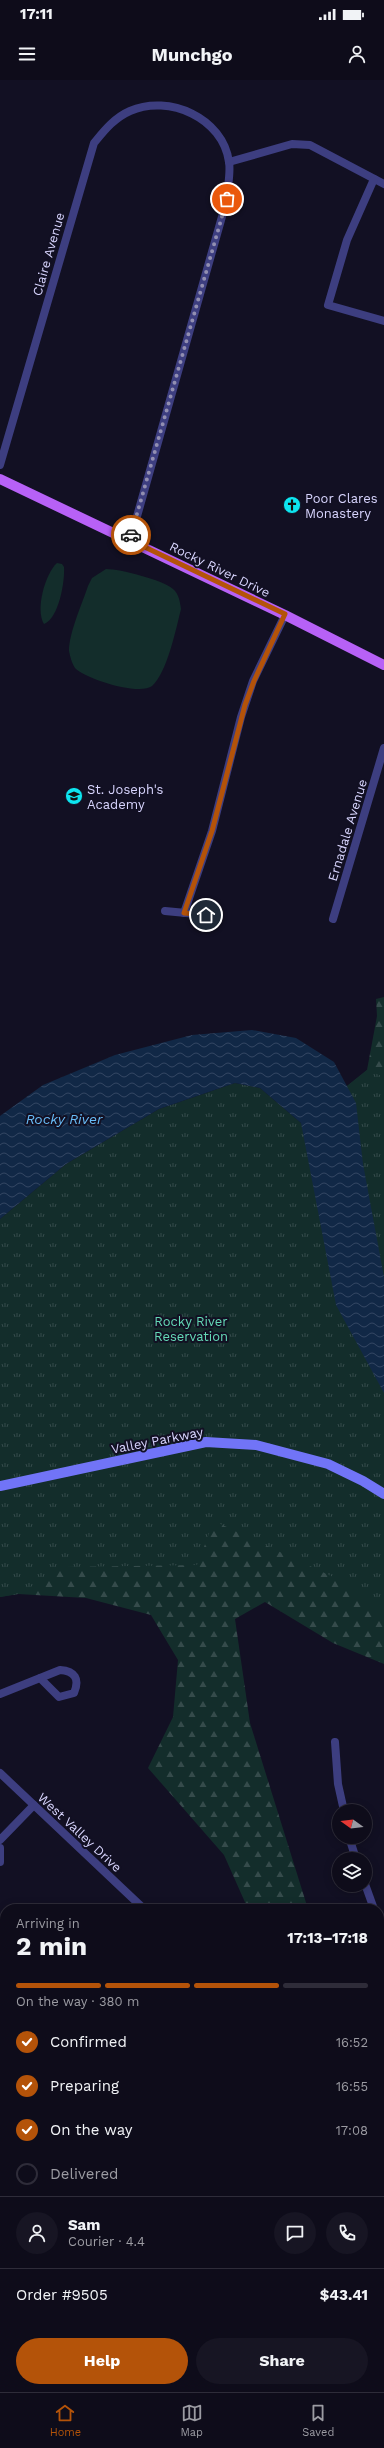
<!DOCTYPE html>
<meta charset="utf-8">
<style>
:root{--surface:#0e0c1a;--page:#171523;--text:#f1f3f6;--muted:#9b9ba2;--line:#2e2c39;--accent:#b45309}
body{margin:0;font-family:"Work Sans",sans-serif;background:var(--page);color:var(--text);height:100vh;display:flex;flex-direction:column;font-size:15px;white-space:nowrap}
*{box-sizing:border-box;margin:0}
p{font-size:13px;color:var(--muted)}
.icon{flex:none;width:22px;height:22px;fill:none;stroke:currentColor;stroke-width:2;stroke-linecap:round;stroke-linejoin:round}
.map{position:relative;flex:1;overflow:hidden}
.side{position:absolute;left:0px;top:1824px;width:384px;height:488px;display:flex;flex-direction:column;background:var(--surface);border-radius:16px 16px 0 0;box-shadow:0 2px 10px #0003,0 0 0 1px var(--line)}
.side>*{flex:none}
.needle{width:26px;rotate:285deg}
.fabs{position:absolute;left:332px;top:1724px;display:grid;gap:8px}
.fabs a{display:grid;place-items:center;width:40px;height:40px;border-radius:50%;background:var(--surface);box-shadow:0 2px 10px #0003,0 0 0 1px var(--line);font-size:20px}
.pin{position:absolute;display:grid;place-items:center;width:34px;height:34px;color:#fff;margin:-17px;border:2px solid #fff;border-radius:50%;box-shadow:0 1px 4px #0007}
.courier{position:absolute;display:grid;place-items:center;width:40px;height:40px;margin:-20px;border:3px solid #b45309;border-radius:50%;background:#fff;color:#222;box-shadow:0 1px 5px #0007}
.overview em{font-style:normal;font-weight:700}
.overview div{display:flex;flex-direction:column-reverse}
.overview{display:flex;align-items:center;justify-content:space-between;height:68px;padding:0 16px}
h1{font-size:26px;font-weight:700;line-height:30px}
.bar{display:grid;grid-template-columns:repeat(4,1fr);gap:6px 4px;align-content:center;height:48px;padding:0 16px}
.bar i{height:5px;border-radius:3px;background:var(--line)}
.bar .selected{background:var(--accent)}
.bar p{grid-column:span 4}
.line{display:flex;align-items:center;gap:10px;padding:0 16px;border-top:1px solid var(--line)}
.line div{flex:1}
.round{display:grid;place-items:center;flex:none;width:42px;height:42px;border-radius:21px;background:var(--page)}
ol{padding:0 16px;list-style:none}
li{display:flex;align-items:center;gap:12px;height:44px}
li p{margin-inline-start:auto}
li .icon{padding:4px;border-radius:50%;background:var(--accent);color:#fff;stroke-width:4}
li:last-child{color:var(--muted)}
li i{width:22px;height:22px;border:2px solid var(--line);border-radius:50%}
.cta{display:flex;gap:8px;margin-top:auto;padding:8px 16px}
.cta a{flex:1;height:46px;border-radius:24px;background:var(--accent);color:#fff;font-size:16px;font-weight:700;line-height:46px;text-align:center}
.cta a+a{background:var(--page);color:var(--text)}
.status{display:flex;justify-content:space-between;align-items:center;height:28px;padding:0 20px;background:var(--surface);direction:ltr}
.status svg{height:11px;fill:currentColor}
header{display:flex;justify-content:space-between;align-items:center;height:52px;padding:0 16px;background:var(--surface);font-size:18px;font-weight:700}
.tabs{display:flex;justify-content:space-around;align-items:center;height:56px;border-top:1px solid var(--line);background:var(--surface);font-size:11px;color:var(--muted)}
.tabs a{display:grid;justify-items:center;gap:2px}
.tabs .selected{color:var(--accent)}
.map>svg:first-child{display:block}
.grass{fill:#132d2b}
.forest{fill:url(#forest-firs)}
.park{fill:url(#park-tufts)}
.water{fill:url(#water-waves)}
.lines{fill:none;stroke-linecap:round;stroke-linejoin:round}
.street{stroke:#3d3e80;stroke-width:8}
.secondary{stroke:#7174f7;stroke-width:10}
.primary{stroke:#b761f6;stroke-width:10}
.done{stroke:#928fb1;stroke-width:4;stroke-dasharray:0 7.2}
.route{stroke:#b45309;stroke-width:5}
.labels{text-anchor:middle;stroke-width:4;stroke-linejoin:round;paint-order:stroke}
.street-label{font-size:13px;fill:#d7d4fd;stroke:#121023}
.poi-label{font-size:13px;fill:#d7d4fd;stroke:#121023;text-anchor:start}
.park-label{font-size:13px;fill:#64d9b6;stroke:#121023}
.water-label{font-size:14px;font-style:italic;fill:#68bcf7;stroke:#121023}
</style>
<div class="status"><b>17:11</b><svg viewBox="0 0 49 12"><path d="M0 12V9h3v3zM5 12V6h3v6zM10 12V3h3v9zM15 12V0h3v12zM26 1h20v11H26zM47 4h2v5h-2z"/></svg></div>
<header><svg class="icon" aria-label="menu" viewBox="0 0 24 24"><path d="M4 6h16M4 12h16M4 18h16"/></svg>Munchgo<svg class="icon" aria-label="person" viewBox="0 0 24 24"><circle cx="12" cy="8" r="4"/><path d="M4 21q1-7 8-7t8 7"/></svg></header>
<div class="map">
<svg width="384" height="2312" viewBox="0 0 384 2312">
<defs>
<pattern id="forest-firs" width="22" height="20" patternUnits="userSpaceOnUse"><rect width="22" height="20" fill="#132d2b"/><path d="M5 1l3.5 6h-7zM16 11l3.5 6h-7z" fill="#354b4b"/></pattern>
<pattern id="park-tufts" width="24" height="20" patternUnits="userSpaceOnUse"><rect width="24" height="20" fill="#132d2b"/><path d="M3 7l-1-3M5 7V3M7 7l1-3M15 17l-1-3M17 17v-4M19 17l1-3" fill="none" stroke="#354b4b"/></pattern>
<pattern id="water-waves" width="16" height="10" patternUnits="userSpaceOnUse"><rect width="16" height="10" fill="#112846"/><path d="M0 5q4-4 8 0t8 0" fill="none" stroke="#334662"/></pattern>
</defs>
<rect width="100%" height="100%" fill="#121023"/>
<g class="grass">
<path d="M57 483 62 484 64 487C65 501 59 538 44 544 35 530 45 494 57 483Z"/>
<path d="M106 489C120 489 163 500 173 509 179 514 180 522 181 529 176 549 167 593 152 606 139 616 86 599 75 588 72 584 70 576 69 571 69 553 82 524 88 506L92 498Z"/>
</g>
<g class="forest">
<polygon points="384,917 384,1197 347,1006 367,990 377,936 376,919"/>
<polygon points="0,1413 384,1427 384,1584 333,1563 265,1522 235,1539 250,1643 308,1829 248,1829 224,1775 148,1688 173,1637 178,1580 151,1535 86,1518 18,1514 0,1517"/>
</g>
<polygon class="park" points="367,990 384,997 384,1535 348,1504 214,1441 197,1485 67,1487 18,1514 0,1517 0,1139 66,1084 159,1029 235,1003 260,1008 301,1043"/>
<polygon class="water" points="252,950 296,958 334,982 356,1023 363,1084 384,1197 384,1313 336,1225 301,1043 260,1008 235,1003 159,1029 66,1084 0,1139 0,1036 43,1005 115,975 192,955"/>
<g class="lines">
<g class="street">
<polyline points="229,82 292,64 310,65 384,104"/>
<polyline points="374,99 347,160 328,225 384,241"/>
<path d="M0 385 94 63C104 51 114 38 130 31 169 14 223 38 229 82 231 94 227 108 227 119L130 461"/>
<polyline points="165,831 207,835"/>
<polyline points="184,833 212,751 241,637 253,601 285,535"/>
<polyline points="333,839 384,668"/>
<path d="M0 1614 60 1590C75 1591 80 1599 74 1613L59 1617 40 1598"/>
<polyline points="335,1662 338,1704 344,1731"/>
<polyline points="0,1693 144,1829"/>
<polyline points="349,1757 356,1779"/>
<polyline points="0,1760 34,1725"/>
<polyline points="0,1768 0,1782"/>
<polyline points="365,1804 374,1829"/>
<polyline points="379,1841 384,1856"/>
<polyline points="0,1944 5,1945"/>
<polyline points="379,2006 384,1988"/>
<polyline points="0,2185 5,2168"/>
<polyline points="275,2312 277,2307"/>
</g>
<g class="secondary">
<polyline points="0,1406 206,1362 256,1365 328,1384 363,1401 384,1414"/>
<polyline points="0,2122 5,2124"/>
<polyline points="379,2230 384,2232"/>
</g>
<polyline class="primary" points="0,399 285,535 384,585"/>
</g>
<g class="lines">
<polyline class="done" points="131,455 227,119"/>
<polyline class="route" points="131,455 130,460 285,534 254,601 245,625 212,751 184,833 206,835"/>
</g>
<defs>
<g id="church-disc" transform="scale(0.9)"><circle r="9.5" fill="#0de5f0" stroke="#121023"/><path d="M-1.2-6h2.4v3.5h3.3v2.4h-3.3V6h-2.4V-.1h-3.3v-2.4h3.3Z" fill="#111"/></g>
<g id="school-disc" transform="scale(0.9)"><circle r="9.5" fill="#0de5f0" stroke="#121023"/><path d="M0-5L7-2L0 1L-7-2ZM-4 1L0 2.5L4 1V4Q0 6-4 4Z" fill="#111"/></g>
</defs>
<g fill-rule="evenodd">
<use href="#church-disc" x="292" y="425"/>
<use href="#school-disc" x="74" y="716"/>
</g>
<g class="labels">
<g class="street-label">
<text transform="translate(48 174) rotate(-74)" y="5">Claire Avenue</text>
<text transform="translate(220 489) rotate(26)" y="5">Rocky River Drive</text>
<text transform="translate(347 750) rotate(-73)" y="5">Ernadale Avenue</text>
<text transform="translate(157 1360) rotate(-11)" y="5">Valley Parkway</text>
<text transform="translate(80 1752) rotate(43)" y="5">West Valley Drive</text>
</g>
<g class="poi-label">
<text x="305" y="423">Poor Clares<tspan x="305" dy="15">Monastery</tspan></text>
<text x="87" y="714">St. Joseph's<tspan x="87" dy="15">Academy</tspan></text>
</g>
<g class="park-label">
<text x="191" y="1246">Rocky River<tspan x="191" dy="15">Reservation</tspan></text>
</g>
<g class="water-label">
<text x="64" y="1044">Rocky River</text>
</g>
</g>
</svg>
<div class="fabs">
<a><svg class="needle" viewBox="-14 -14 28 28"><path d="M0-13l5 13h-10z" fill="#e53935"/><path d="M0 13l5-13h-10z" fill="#9b9ba2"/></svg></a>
<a><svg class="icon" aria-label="layers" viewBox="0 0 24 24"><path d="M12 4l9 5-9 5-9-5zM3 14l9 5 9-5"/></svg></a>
</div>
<div class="pin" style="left:227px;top:119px;background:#ea580c"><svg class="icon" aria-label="bag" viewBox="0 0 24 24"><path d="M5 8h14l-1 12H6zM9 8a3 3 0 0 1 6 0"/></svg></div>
<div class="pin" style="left:206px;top:835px;background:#1f2937"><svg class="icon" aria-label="home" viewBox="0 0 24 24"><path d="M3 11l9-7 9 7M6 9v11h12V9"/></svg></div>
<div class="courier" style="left:131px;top:455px"><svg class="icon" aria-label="car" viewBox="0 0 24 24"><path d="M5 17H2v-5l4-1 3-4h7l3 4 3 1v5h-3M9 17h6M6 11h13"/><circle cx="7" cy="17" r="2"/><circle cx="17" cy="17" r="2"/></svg></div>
<section class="side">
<div class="overview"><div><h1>2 min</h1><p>Arriving in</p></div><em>17:13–17:18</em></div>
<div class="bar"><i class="selected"></i><i class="selected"></i><i class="selected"></i><i></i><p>On the way · 380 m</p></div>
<ol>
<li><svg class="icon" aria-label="check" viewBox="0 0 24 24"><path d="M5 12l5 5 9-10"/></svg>Confirmed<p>16:52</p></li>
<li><svg class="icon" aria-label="check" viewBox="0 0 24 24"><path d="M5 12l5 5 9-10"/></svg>Preparing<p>16:55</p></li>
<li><svg class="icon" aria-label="check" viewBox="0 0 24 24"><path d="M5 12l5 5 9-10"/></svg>On the way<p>17:08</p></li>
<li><i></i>Delivered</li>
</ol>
<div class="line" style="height:72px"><a class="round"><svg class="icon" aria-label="person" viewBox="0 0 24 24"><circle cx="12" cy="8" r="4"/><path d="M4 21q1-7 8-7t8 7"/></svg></a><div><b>Sam</b><p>Courier · 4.4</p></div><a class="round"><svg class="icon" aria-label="chat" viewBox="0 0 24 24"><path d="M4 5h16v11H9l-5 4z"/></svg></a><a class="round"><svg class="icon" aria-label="phone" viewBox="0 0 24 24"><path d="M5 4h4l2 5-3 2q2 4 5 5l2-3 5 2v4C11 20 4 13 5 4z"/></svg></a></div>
<div class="line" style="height:52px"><div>Order #9505</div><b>$43.41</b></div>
<div class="cta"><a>Help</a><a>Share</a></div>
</section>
</div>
<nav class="tabs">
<a class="selected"><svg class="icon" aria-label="home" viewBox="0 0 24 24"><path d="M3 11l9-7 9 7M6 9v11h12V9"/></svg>Home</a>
<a><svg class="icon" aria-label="map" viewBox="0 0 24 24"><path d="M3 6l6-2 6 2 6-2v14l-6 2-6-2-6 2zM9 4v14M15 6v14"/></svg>Map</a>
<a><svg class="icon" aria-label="saved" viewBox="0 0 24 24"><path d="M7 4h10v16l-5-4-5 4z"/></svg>Saved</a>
</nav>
